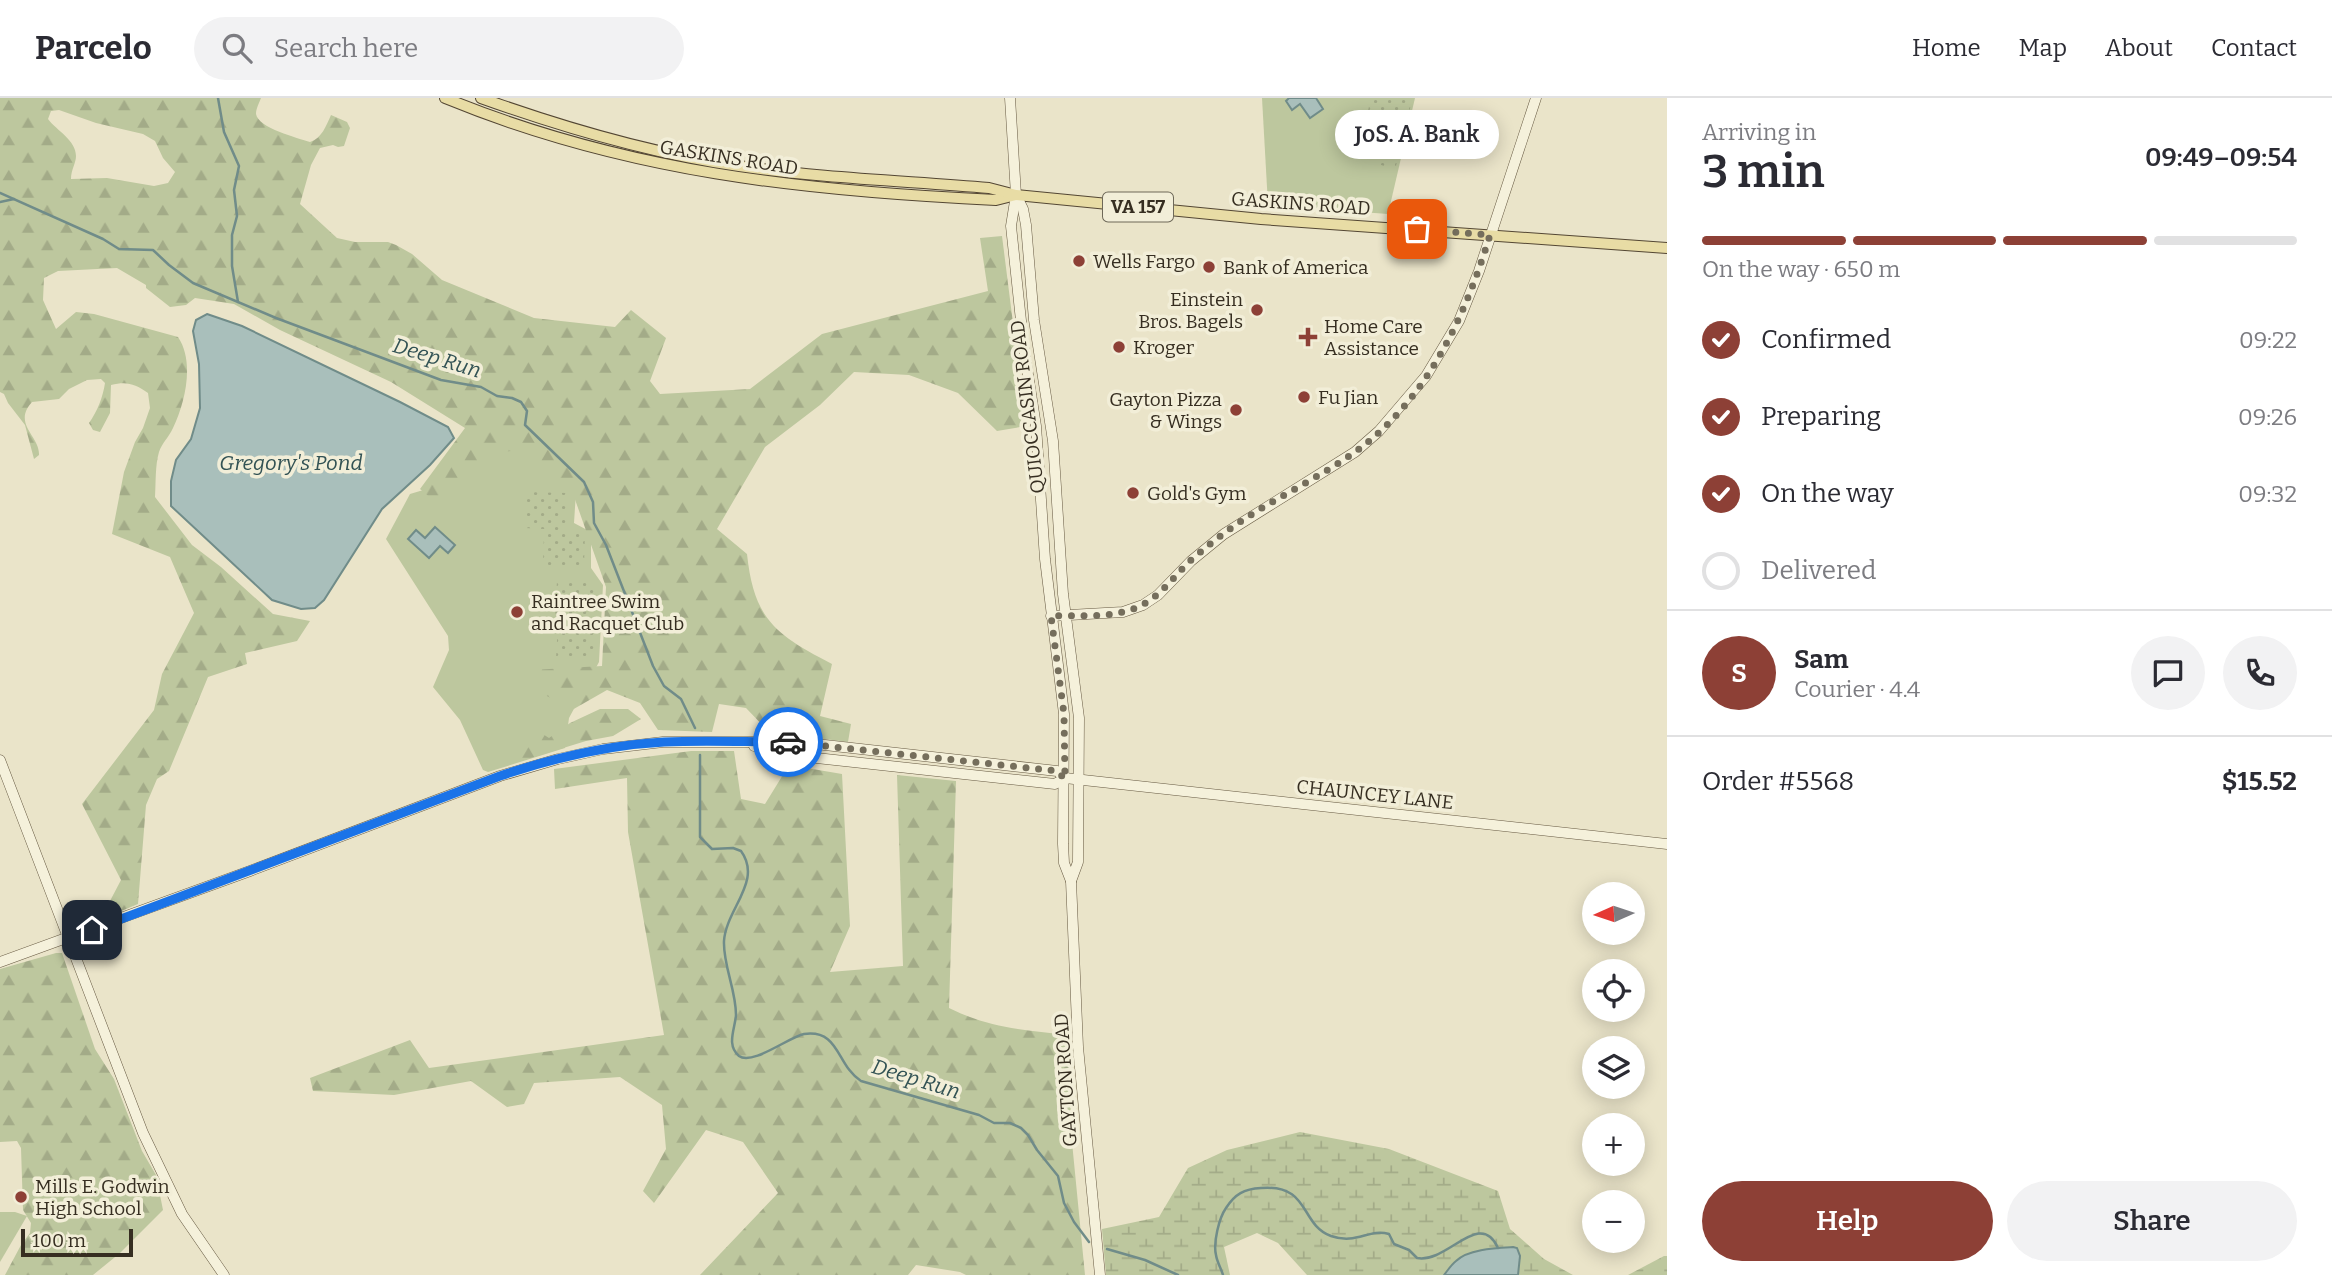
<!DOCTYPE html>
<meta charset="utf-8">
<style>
:root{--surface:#fff;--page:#f2f2f3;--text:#2b2b33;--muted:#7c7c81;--line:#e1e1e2;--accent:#8d4036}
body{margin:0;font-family:Bitter,serif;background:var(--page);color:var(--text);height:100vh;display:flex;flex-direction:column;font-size:26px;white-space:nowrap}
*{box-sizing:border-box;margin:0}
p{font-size:23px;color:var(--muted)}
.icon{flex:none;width:38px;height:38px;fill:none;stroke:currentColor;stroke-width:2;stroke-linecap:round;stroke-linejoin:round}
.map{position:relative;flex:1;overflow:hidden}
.side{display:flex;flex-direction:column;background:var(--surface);width:665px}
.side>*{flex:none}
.needle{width:46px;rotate:267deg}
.controls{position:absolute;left:1582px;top:784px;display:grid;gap:14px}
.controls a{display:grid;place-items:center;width:63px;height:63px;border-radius:50%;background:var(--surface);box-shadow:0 4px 18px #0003;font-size:35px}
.scale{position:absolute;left:21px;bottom:18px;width:112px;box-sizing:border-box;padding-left:7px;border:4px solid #362e21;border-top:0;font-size:19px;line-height:24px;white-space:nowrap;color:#362e21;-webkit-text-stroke:5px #f2eed8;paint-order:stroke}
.pin{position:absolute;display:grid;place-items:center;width:60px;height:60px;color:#fff;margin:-30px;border-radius:14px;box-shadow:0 4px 10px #0006}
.courier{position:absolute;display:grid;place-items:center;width:70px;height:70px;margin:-35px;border:5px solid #1a73e8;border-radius:50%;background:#fff;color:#222;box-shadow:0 2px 9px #0007}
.bubble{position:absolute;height:49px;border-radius:24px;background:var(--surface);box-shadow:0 4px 18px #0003;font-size:23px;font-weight:600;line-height:49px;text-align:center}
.overview em{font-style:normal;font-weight:600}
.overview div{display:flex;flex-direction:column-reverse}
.overview{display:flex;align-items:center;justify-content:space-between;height:119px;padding:0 35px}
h1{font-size:46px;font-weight:600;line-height:52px}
.bar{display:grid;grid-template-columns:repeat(4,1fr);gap:10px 7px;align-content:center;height:84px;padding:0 35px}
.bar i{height:9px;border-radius:5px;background:var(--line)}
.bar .active{background:var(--accent)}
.bar p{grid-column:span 4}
.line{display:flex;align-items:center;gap:18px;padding:0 35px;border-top:2px solid var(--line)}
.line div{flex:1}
.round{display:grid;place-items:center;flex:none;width:74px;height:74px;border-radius:37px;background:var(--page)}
ol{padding:0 35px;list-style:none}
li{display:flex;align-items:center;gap:21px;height:77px}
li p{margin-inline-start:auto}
li .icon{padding:7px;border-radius:50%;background:var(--accent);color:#fff;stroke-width:4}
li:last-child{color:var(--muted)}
li i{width:38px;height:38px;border:4px solid var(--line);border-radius:50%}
.button{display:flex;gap:14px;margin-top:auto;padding:14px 35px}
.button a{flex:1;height:80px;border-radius:42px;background:var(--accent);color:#fff;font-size:28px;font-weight:600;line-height:80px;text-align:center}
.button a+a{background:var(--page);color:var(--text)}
header{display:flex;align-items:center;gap:42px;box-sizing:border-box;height:98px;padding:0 35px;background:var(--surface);border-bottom:2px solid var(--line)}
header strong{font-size:33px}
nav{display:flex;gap:38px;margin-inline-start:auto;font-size:24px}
.search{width:490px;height:63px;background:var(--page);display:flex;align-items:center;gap:18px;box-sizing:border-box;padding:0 24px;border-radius:38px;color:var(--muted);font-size:26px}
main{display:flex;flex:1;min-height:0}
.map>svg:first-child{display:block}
.grass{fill:#bdc79e}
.forest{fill:url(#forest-firs);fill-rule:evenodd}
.wetland{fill:url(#wetland-marsh)}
.park{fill:url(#park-dots)}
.water{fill:#a9bfbb;stroke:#708c89;stroke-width:2}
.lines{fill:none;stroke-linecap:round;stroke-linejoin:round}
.stream{stroke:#708c89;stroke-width:2.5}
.secondary-casing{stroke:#665942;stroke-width:11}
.primary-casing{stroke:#534633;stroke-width:12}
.secondary{stroke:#f5f1db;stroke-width:10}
.primary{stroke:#e8dca5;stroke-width:10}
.done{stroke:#756e5c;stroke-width:7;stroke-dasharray:0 12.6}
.route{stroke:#1a73e8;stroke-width:9}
.poi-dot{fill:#8d4036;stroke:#f2eed8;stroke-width:2.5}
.labels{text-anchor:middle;stroke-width:7;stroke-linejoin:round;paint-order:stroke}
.shield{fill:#f2eed8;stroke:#6e6858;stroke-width:2}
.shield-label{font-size:18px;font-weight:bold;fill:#362e21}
.street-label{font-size:19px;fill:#362e21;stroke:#f2eed8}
.poi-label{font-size:19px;fill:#362e21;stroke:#f2eed8;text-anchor:start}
.water-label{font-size:21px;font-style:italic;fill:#325254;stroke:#f2eed8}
</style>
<header>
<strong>Parcelo</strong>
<div class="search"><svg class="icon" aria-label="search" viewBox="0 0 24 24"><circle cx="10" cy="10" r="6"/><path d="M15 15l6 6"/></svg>Search here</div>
<nav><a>Home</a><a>Map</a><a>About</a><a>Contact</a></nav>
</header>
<main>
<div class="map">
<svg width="1667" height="1177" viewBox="0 0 1667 1177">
<defs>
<pattern id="forest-firs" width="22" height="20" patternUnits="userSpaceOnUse" patternTransform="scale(1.75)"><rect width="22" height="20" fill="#bdc79e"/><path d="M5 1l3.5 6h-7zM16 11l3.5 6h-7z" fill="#a3ab88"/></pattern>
<pattern id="wetland-marsh" width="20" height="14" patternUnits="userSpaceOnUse" patternTransform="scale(1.75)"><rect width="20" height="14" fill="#bdc79e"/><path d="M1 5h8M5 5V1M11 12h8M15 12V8" fill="none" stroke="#a3ab88"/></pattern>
<pattern id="park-dots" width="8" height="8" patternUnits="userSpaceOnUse" patternTransform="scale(1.75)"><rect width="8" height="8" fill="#bdc79e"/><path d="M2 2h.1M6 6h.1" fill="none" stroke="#a3ab88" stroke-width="1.8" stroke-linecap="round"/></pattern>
</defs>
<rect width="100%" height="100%" fill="#eae4c9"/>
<g class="grass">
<polygon points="1262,0 1415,0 1388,116 1268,107"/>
<polygon points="476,335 532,348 576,394 574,425 591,434 591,470 603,487 599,564 569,620 565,650 488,674 483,672 460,622 433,589 449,552 448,538 386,441 410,396 440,387"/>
<polygon points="0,1114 15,1114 27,1118 0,1164"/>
</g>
<g class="forest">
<path d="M0 0H261C259 5 256 11 256 16 258 30 298 40 310 44 322 40 326 28 331 17L347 24 350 30 344 48 338 49 333 47 320 50 311 67 300 106 337 140 355 144H388L396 147 412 156 442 182 534 220 615 229 631 212 666 240 650 283 660 296 750 291 822 236 988 193 980 140 1002 138 1026 328 997 333 958 295 909 277 854 274 820 307 765 349 717 431 747 456C754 522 776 537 832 566L820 618 851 626 848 644 769 634 746 610 719 606 712 634 658 632 640 605 607 592 572 612 538 593 532 572 602 568 606 489 572 393 526 352 484 355 440 408 420 391 465 330 391 284 280 232 234 206 195 200 186 207 170 209 146 190V187L117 170 58 173 44 180 43 202 56 231 76 214 94 216 178 239C195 264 185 305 173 330 169 339 162 345 159 354 155 368 156 384 155 399L192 447 221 469 273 516 310 523 297 543 245 555 247 566 208 579 169 673 157 681 146 707 138 806 100 822 121 782 82 706 154 612 162 576 194 515 170 459 112 436 124 374 135 344 143 330 150 310 148 295C135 286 127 283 111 287L110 315 100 334 93 332 89 325C97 314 103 299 105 285L101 281 87 282 69 291 59 301 32 304C12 326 40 338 39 357L34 361 25 327 8 305 4 296 0 294ZM59 12 96 25 143 36 155 43 163 60 175 74 168 85 154 88 107 80 71 81C71 72 76 65 76 58 76 42 57 33 48 21L51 13Z"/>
<polygon points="600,611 628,611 641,621 613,638 586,643 521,663 527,626 549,640 570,625"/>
<path d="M691 653H734L741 701 765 706 789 667 842 676 850 828 830 874 903 868 897 677 956 683 949 910C989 930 1024 932 1068 937L1072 1044 1085 1177H966L960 1174 916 1167 908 1177H700L778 1095 743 1044 706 1032 654 1105 643 1093 666 1051 662 1007 620 979 534 985 524 1006 507 1009 471 983 394 997 313 993 310 980 410 942 429 970 664 937 628 734 627 680 555 691 554 671Z"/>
<polygon points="56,855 62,855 95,951 114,981 142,1053 156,1077 163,1112 120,1155 93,1177 5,1177 21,1147 30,1135 31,1125 23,1112 21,1050 17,1043 0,1044 0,871"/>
</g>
<g class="wetland">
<polygon points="1300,1034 1389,1051 1498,1093 1510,1131 1544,1161 1573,1177 1307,1177 1278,1145 1257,1135 1224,1149 1230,1177 1106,1177 1102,1131 1159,1119 1188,1070 1227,1052"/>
<polygon points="1664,1158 1667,1158 1667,1177 1628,1177"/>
</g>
<g class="park">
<polygon points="1371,0 1412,2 1395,72 1368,62 1358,55"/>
<polygon points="527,394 568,395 566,432 585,433 584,469 543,467 544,431 525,430"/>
<polygon points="557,483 597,485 596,521 555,519"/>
<polygon points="558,524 597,526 596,562 556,561"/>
</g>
<g class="water">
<polygon points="1289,0 1316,0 1323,11 1310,20 1300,6 1292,12 1286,3"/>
<polygon points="207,216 242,228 400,304 448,329 454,340 430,367 382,411 324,502 315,510 301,511 272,502 171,408 171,383 176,362 191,341 200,310 199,266 193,233 196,222"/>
<polygon points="435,429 455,447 448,455 440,448 429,460 408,441 416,432 425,440"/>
<path d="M1513 1149 1517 1150 1520 1158 1518 1177H1444C1448 1172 1451 1167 1456 1163 1468 1151 1496 1150 1513 1149Z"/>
</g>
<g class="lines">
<g class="stream">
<polyline points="218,0 224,34 239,68 234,92 237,118 232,137 232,168 238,204"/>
<polyline points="0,95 103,141 119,151 153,152 169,167 193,185 276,220 441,282 481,289 497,298 512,300 521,304 527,313 525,327 584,384 593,404 594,425 606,447 653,568 664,588 681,601 695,630"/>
<polyline points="0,104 14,101"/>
<path d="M700 657V739L712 751 733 750 741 753C763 783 726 811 724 843 723 867 736 892 736 917 735 931 726 947 739 958 752 968 789 939 804 936 840 931 836 967 861 983L979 1017 994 1025H1010L1021 1030 1028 1037 1037 1052 1058 1078 1064 1105 1074 1124 1089 1144"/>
<polyline points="1107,1151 1145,1162 1178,1177"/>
<path d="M1223 1177C1221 1170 1217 1164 1216 1157 1213 1145 1219 1120 1226 1110 1235 1096 1244 1091 1261 1090 1311 1086 1299 1126 1331 1138 1357 1147 1369 1130 1389 1136L1394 1146 1409 1152 1417 1160C1447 1166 1480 1110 1498 1150"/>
</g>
<g class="secondary-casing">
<g id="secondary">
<polyline points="1010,0 1016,97 1023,111 1026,127 1034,222 1053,343 1063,496 1079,620 1078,764 1071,783"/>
<polyline points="1016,97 1011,128 1024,251 1036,328 1045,461 1064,616 1063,746 1064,765 1071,783 1078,949 1100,1177"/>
<polyline points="1051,518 1123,514 1143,507 1158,497 1191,463 1224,436 1355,354 1379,333 1426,278 1459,223 1479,173 1536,0"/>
<polyline points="754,648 798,658 1055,686 1065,680"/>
<polyline points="0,662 143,1035 182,1116 224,1177"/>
<polyline points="1065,680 1667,746"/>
<polyline points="0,864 250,773 500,678 558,661 603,651 663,644 798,644 1057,673 1065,680"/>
</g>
</g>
<g class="primary-casing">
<g id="primary">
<path d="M445 0C625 74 803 93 996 102L1016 97"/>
<path d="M481 0C562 29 654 56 739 68 821 80 906 83 989 90L1016 97 1261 121 1667 150"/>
</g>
</g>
<use href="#secondary" class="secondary"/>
<use href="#primary" class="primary"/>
</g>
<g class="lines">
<path class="done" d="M788 644 1057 673 1065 681 1064 616 1051 518C1076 517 1106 520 1130 512 1158 503 1171 481 1191 462 1206 449 1221 437 1237 426 1275 400 1317 381 1355 354 1427 302 1465 219 1490 137L1417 131"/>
<path class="route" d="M92 832 500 678C553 660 608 647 664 644 705 642 747 644 788 644"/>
</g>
<g class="poi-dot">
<circle cx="1079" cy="163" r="7"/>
<circle cx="1209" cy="169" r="7"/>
<circle cx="1257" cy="212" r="7"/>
<path d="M1304.5 228.5h7v7h7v7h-7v7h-7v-7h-7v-7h7z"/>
<circle cx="1119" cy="249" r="7"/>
<circle cx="1304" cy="299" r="7"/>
<circle cx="1236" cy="312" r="7"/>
<circle cx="1133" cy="395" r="7"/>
<circle cx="517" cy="514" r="7"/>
<circle cx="21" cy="1099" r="7"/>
</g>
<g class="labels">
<rect class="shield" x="1103" y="94.5" width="70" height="29" rx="5"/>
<g class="shield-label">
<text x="1138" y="115">VA 157</text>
</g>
<g class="street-label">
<text transform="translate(729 59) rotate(9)" y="7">GASKINS ROAD</text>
<text transform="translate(1301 105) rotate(4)" y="7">GASKINS ROAD</text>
<text transform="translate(1027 309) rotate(-97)" y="7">QUIOCCASIN ROAD</text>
<text transform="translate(1375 696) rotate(6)" y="7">CHAUNCEY LANE</text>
<text transform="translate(1065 982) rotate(-94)" y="7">GAYTON ROAD</text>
</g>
<g class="poi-label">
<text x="1093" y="170">Wells Fargo</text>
<text x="1223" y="176">Bank of America</text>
<text x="1243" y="208" text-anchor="end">Einstein<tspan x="1243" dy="22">Bros. Bagels</tspan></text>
<text x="1324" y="235">Home Care<tspan x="1324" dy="22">Assistance</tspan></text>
<text x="1133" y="256">Kroger</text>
<text x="1318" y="306">Fu Jian</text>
<text x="1222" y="308" text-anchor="end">Gayton Pizza<tspan x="1222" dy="22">&amp; Wings</tspan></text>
<text x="1147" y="402">Gold's Gym</text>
<text x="531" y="510">Raintree Swim<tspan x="531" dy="22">and Racquet Club</tspan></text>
<text x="35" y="1095">Mills E. Godwin<tspan x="35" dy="22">High School</tspan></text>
</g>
<g class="water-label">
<text transform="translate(437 260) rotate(17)" y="7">Deep Run</text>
<text x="291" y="372">Gregory's Pond</text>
<text transform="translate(916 981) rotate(17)" y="7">Deep Run</text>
</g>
</g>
</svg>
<div class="controls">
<a><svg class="needle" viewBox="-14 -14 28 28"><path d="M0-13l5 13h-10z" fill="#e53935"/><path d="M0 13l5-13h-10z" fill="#7c7c81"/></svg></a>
<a><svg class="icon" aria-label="locate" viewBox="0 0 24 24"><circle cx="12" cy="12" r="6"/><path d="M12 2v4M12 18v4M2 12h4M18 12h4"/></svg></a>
<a><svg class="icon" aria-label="layers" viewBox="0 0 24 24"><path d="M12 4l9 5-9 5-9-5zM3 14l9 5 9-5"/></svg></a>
<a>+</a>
<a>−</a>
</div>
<div class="scale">100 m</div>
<div class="pin" style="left:1417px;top:131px;background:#ea580c"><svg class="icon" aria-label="bag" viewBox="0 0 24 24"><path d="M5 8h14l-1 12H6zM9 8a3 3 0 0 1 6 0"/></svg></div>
<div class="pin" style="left:92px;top:832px;background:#1f2937"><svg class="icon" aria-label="home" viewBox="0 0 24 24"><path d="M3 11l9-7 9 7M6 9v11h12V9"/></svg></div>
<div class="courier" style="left:788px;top:644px"><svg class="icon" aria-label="car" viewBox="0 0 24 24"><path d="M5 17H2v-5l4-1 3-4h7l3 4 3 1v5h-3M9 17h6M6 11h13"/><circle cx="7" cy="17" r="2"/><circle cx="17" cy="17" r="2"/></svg></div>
<div class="bubble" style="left:1335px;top:12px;width:164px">JoS. A. Bank</div>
</div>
<section class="side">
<div class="overview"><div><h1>3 min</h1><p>Arriving in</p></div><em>09:49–09:54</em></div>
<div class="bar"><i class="active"></i><i class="active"></i><i class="active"></i><i></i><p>On the way · 650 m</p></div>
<ol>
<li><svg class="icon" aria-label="check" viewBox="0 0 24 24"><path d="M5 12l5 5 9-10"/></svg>Confirmed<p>09:22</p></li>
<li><svg class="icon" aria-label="check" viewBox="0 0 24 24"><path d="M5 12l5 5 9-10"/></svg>Preparing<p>09:26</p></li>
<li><svg class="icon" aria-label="check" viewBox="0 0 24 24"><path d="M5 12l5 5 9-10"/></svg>On the way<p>09:32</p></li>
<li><i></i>Delivered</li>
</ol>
<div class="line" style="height:126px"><b class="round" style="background:var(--accent);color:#fff">S</b><div><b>Sam</b><p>Courier · 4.4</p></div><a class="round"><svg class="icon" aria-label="chat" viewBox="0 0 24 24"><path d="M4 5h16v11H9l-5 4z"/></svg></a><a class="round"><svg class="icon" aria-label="phone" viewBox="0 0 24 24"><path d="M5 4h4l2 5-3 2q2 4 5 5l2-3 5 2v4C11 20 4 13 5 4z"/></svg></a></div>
<div class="line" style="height:91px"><div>Order #5568</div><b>$15.52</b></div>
<div class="button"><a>Help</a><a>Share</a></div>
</section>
</main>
